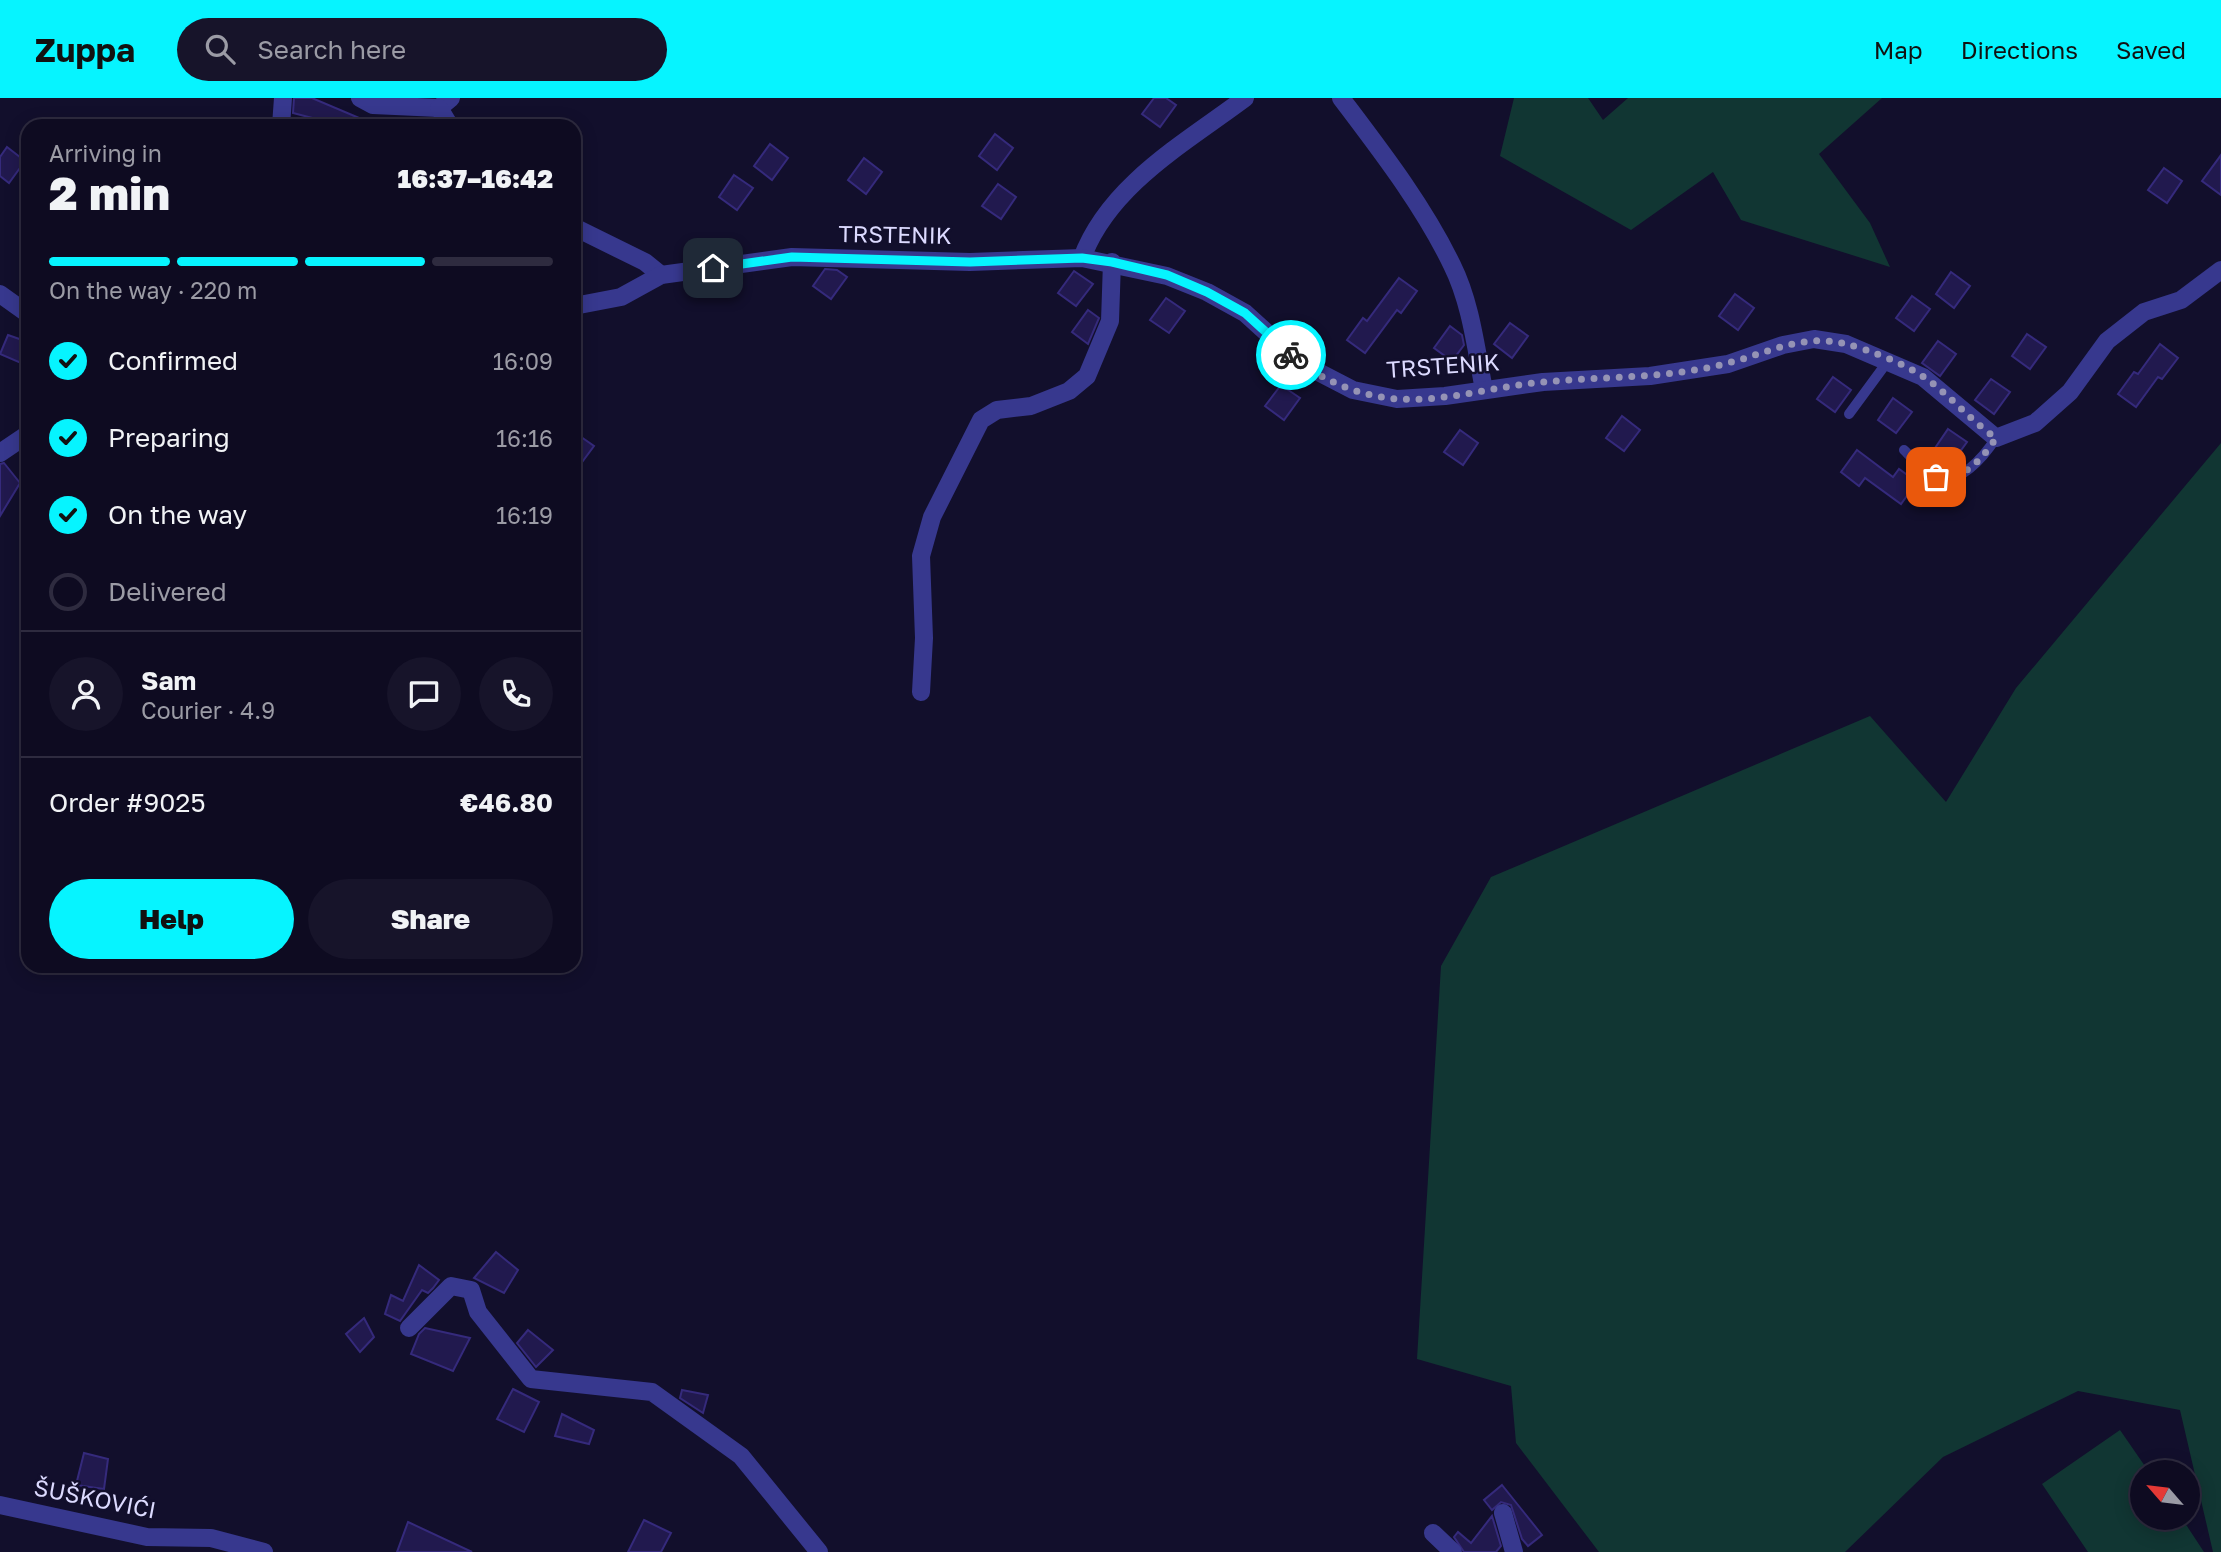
<!DOCTYPE html>
<meta charset="utf-8">
<style>
:root{--surface:#0e0b21;--page:#17142a;--text:#f1f3f6;--muted:#9b9ba5;--line:#2e2b3f;--accent:#06f4ff}
body{margin:0;font-family:"Golos Text",sans-serif;background:var(--page);color:var(--text);height:100vh;display:flex;flex-direction:column;font-size:26px;white-space:nowrap}
*{box-sizing:border-box;margin:0}
p{font-size:23px;color:var(--muted)}
.icon{flex:none;width:38px;height:38px;fill:none;stroke:currentColor;stroke-width:2;stroke-linecap:round;stroke-linejoin:round}
.map{position:relative;flex:1;overflow:hidden}
.drawer{position:absolute;left:21px;top:21px;width:560px;height:854px;display:flex;flex-direction:column;background:var(--surface);border-radius:21px;box-shadow:0 4px 18px #0003,0 0 0 2px var(--line)}
.drawer>*{flex:none}
.needle{width:46px;rotate:298deg}
.tools{position:absolute;left:2130px;top:1362px;display:grid;gap:14px}
.tools a{display:grid;place-items:center;width:70px;height:70px;border-radius:50%;background:var(--surface);box-shadow:0 4px 18px #0003,0 0 0 2px var(--line);font-size:35px}
.pin{position:absolute;display:grid;place-items:center;width:60px;height:60px;color:#fff;margin:-30px;border-radius:14px;box-shadow:0 4px 10px #0006}
.courier{position:absolute;display:grid;place-items:center;width:70px;height:70px;margin:-35px;border:5px solid #06f4ff;border-radius:50%;background:#fff;color:#222;box-shadow:0 2px 9px #0007}
.headline em{font-style:normal;font-weight:800}
.headline div{display:flex;flex-direction:column-reverse}
.headline{display:flex;align-items:center;justify-content:space-between;height:119px;padding:0 28px}
h1{font-size:46px;font-weight:800;line-height:52px}
.bar{display:grid;grid-template-columns:repeat(4,1fr);gap:10px 7px;align-content:center;height:84px;padding:0 28px}
.bar i{height:9px;border-radius:5px;background:var(--line)}
.bar .active{background:var(--accent)}
.bar p{grid-column:span 4}
.line{display:flex;align-items:center;gap:18px;padding:0 28px;border-top:2px solid var(--line)}
.line div{flex:1}
.round{display:grid;place-items:center;flex:none;width:74px;height:74px;border-radius:37px;background:var(--page)}
ol{padding:0 28px;list-style:none}
li{display:flex;align-items:center;gap:21px;height:77px}
li p{margin-inline-start:auto}
li .icon{padding:7px;border-radius:50%;background:var(--accent);color:#111;stroke-width:4}
li:last-child{color:var(--muted)}
li i{width:38px;height:38px;border:4px solid var(--line);border-radius:50%}
.cta{display:flex;gap:14px;margin-top:auto;padding:14px 28px}
.cta a{flex:1;height:80px;border-radius:42px;background:var(--accent);color:#111;font-size:28px;font-weight:800;line-height:80px;text-align:center}
.cta a+a{background:var(--page);color:var(--text)}
header{display:flex;align-items:center;gap:42px;box-sizing:border-box;height:98px;padding:0 35px;background:var(--accent);color:#111}
header strong{font-size:33px}
nav{display:flex;gap:38px;margin-inline-start:auto;font-size:24px}
.search{width:490px;height:63px;background:var(--page);display:flex;align-items:center;gap:18px;box-sizing:border-box;padding:0 24px;border-radius:38px;color:var(--muted);font-size:26px}
.map>svg:first-child{display:block}
.green{fill:#113633}
.building{fill:#21194e;stroke:#352a7c;stroke-width:2}
.lines{fill:none;stroke-linecap:round;stroke-linejoin:round}
.lane{stroke:#37388e;stroke-width:10}
.street{stroke:#37388e;stroke-width:18}
.done{stroke:#9593b5;stroke-width:7;stroke-dasharray:0 12.6}
.route{stroke:#06f4ff;stroke-width:9}
.labels{text-anchor:middle;stroke-width:5;stroke-linejoin:round;paint-order:stroke}
.street-label{font-size:23px;fill:#dcdaff;stroke:#120f2c}
</style>
<header>
<strong>Zuppa</strong>
<div class="search"><svg class="icon" aria-label="search" viewBox="0 0 24 24"><circle cx="10" cy="10" r="6"/><path d="M15 15l6 6"/></svg>Search here</div>
<nav><a>Map</a><a>Directions</a><a>Saved</a></nav>
</header>
<div class="map">
<svg width="2221" height="1454" viewBox="0 0 2221 1454">
<rect width="100%" height="100%" fill="#120f2c"/>
<g class="green">
<polygon points="1514,0 1588,0 1603,22 1628,0 1882,0 1819,56 1870,125 1890,169 1741,122 1713,74 1631,132 1500,58"/>
<polygon points="2221,345 2221,1454 2213,1454 2180,1312 2078,1293 1943,1359 1845,1454 1599,1454 1516,1345 1511,1288 1417,1261 1441,868 1491,779 1870,618 1946,704 2016,590"/>
<polygon points="2120,1332 2149,1374 2142,1374 2142,1419 2181,1419 2204,1454 2088,1454 2042,1386"/>
</g>
<g class="building">
<polygon points="294,0 312,0 378,28 317,28 320,22 293,15"/>
<polygon points="1154,0 1166,0 1176,7 1160,29 1142,16"/>
<polygon points="995,36 1013,50 997,72 979,58"/>
<polygon points="770,46 788,60 772,82 754,68"/>
<polygon points="7,49 25,63 9,85 0,78 0,59"/>
<polygon points="2221,57 2221,97 2202,83"/>
<polygon points="864,60 882,74 866,96 848,82"/>
<polygon points="2164,70 2182,83 2167,105 2148,92"/>
<polygon points="734,77 753,90 737,112 719,99"/>
<polygon points="998,86 1016,99 1001,121 982,108"/>
<polygon points="825,171 837,172 847,179 831,201 813,188"/>
<polygon points="1074,173 1093,186 1076,208 1058,195"/>
<polygon points="1951,174 1970,188 1954,210 1936,196"/>
<polygon points="1399,180 1417,193 1401,215 1397,212 1365,255 1347,242 1363,220 1367,223"/>
<polygon points="1735,196 1754,210 1738,232 1719,218"/>
<polygon points="1912,198 1930,211 1914,233 1896,220"/>
<polygon points="1166,200 1185,213 1169,235 1150,222"/>
<polygon points="1088,212 1099,220 1088,246 1072,234"/>
<polygon points="1510,225 1528,238 1512,260 1494,246"/>
<polygon points="1450,228 1462,237 1464,247 1452,263 1434,250"/>
<polygon points="2027,236 2046,249 2030,271 2012,258"/>
<polygon points="8,237 28,244 28,268 0,256"/>
<polygon points="1938,243 1956,256 1940,278 1922,265"/>
<polygon points="2160,246 2178,260 2162,281 2158,279 2136,309 2118,296 2134,274 2138,276"/>
<polygon points="1833,279 1851,292 1835,314 1817,301"/>
<polygon points="1991,281 2010,294 1994,316 1975,302"/>
<polygon points="1281,287 1300,300 1284,322 1265,308"/>
<polygon points="1893,300 1912,314 1896,335 1878,322"/>
<polygon points="1622,318 1640,332 1624,353 1606,340"/>
<polygon points="1948,331 1967,344 1951,366 1933,353"/>
<polygon points="1460,332 1478,345 1463,367 1444,354"/>
<polygon points="574,334 594,348 574,375"/>
<polygon points="1857,352 1893,379 1899,371 1917,384 1901,406 1865,380 1859,388 1841,374"/>
<polygon points="4,365 20,385 0,418 0,366"/>
<polygon points="496,1154 518,1172 504,1195 474,1180"/>
<polygon points="419,1167 439,1182 433,1190 428,1195 422,1192 400,1223 385,1216 391,1197 403,1203"/>
<polygon points="364,1220 374,1239 360,1254 346,1236"/>
<polygon points="425,1230 470,1240 453,1273 411,1256 419,1236"/>
<polygon points="528,1232 553,1252 536,1269 517,1245"/>
<polygon points="513,1291 539,1304 524,1334 497,1321"/>
<polygon points="682,1292 708,1297 703,1315 680,1300"/>
<polygon points="562,1316 594,1332 589,1346 555,1338"/>
<polygon points="84,1355 108,1361 104,1391 76,1387"/>
<polygon points="1502,1387 1542,1437 1528,1448 1522,1441 1511,1407 1501,1404 1492,1412 1484,1402"/>
<polygon points="1492,1418 1501,1448 1496,1454 1464,1454 1454,1439 1458,1434 1471,1445"/>
<polygon points="644,1422 671,1435 661,1454 628,1454"/>
<polygon points="408,1424 472,1454 397,1454"/>
</g>
<g class="lines">
<g class="lane">
<polyline points="1849,316 1888,263"/>
<path d="M1904 352C1913 361 1923 372 1934 378 1958 391 1985 357 1996 340"/>
</g>
<g class="street">
<polyline points="360,0 373,7 439,10 451,0"/>
<path d="M1341 0C1381 53 1423 107 1452 167 1471 205 1476 251 1484 292"/>
<polyline points="439,10 450,28"/>
<polyline points="281,28 283,0"/>
<polyline points="574,129 645,164 661,177"/>
<path d="M1082 160C1109 87 1185 45 1245 0"/>
<polyline points="0,196 28,216"/>
<polyline points="574,208 621,199 661,177 792,159 970,164 1082,160 1167,178 1207,194 1245,215 1299,264 1353,292 1397,301 1445,298 1543,284 1650,278 1728,266 1783,247 1814,241 1846,246 1923,279 1996,340 2035,325 2070,294 2107,243 2144,214 2181,202 2221,172"/>
<polyline points="0,355 28,336"/>
<polyline points="921,594 924,540 921,458 932,419 981,322 997,312 1031,308 1069,293 1087,278 1110,223 1112,164"/>
<polyline points="409,1230 451,1188 471,1192 478,1214 531,1281 652,1294 741,1358 819,1454"/>
<polyline points="0,1407 147,1439 211,1440 264,1454"/>
<polyline points="1503,1415 1514,1454"/>
<polyline points="1433,1435 1453,1454"/>
</g>
</g>
<g class="lines">
<path class="done" d="M1291 257C1320 282 1359 298 1397 301 1446 304 1496 288 1544 284 1605 278 1668 281 1728 265 1768 255 1803 235 1846 246 1870 252 1903 265 1924 279 1950 297 1970 322 1996 340 1982 361 1963 384 1936 379"/>
<polyline class="route" points="713,170 792,159 970,164 1082,160 1112,164 1167,177 1207,194 1245,215 1291,257"/>
</g>
<g class="labels">
<g class="street-label">
<text transform="translate(895 137) rotate(1)" y="8">TRSTENIK</text>
<text transform="translate(1443 268) rotate(-4)" y="8">TRSTENIK</text>
<text transform="translate(95 1401) rotate(11)" y="8">ŠUŠKOVIĆI</text>
</g>
</g>
</svg>
<div class="tools">
<a><svg class="needle" viewBox="-14 -14 28 28"><path d="M0-13l5 13h-10z" fill="#e53935"/><path d="M0 13l5-13h-10z" fill="#9b9ba5"/></svg></a>
</div>
<div class="pin" style="left:1936px;top:379px;background:#ea580c"><svg class="icon" aria-label="bag" viewBox="0 0 24 24"><path d="M5 8h14l-1 12H6zM9 8a3 3 0 0 1 6 0"/></svg></div>
<div class="pin" style="left:713px;top:170px;background:#1f2937"><svg class="icon" aria-label="home" viewBox="0 0 24 24"><path d="M3 11l9-7 9 7M6 9v11h12V9"/></svg></div>
<div class="courier" style="left:1291px;top:257px"><svg class="icon" aria-label="bike" viewBox="0 0 24 24"><circle cx="6" cy="16" r="4"/><circle cx="18" cy="16" r="4"/><path d="M6 16l4-8h5l3 8M10 8l3 8H6M13 5h3"/></svg></div>
<section class="drawer">
<div class="headline"><div><h1>2 min</h1><p>Arriving in</p></div><em>16:37–16:42</em></div>
<div class="bar"><i class="active"></i><i class="active"></i><i class="active"></i><i></i><p>On the way · 220 m</p></div>
<ol>
<li><svg class="icon" aria-label="check" viewBox="0 0 24 24"><path d="M5 12l5 5 9-10"/></svg>Confirmed<p>16:09</p></li>
<li><svg class="icon" aria-label="check" viewBox="0 0 24 24"><path d="M5 12l5 5 9-10"/></svg>Preparing<p>16:16</p></li>
<li><svg class="icon" aria-label="check" viewBox="0 0 24 24"><path d="M5 12l5 5 9-10"/></svg>On the way<p>16:19</p></li>
<li><i></i>Delivered</li>
</ol>
<div class="line" style="height:126px"><a class="round"><svg class="icon" aria-label="person" viewBox="0 0 24 24"><circle cx="12" cy="8" r="4"/><path d="M4 21q1-7 8-7t8 7"/></svg></a><div><b>Sam</b><p>Courier · 4.9</p></div><a class="round"><svg class="icon" aria-label="chat" viewBox="0 0 24 24"><path d="M4 5h16v11H9l-5 4z"/></svg></a><a class="round"><svg class="icon" aria-label="phone" viewBox="0 0 24 24"><path d="M5 4h4l2 5-3 2q2 4 5 5l2-3 5 2v4C11 20 4 13 5 4z"/></svg></a></div>
<div class="line" style="height:91px"><div>Order #9025</div><b>€46.80</b></div>
<div class="cta"><a>Help</a><a>Share</a></div>
</section>
</div>
